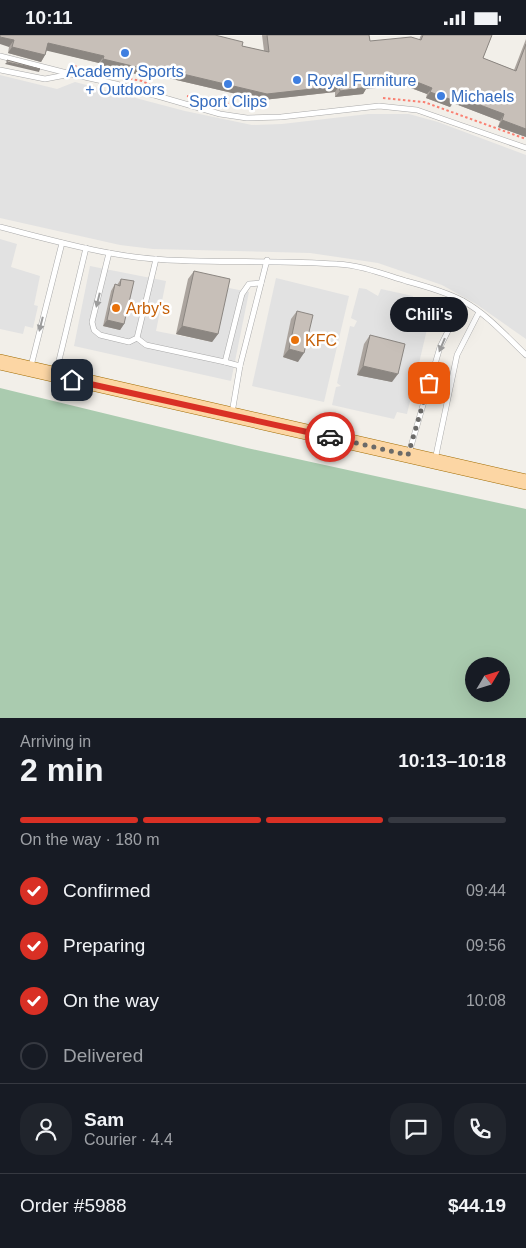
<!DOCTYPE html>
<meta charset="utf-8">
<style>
:root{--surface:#171b24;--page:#20242c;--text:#f1f3f6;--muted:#9ea1a6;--line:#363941;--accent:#d93025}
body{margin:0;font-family:Arial,sans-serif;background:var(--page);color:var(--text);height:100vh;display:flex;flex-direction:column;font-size:19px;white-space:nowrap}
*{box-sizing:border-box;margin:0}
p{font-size:16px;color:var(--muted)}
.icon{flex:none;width:28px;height:28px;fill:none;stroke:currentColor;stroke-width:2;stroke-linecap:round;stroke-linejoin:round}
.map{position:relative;height:683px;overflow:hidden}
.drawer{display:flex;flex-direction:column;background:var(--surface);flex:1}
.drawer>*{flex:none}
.needle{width:32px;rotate:52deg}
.tools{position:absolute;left:465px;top:622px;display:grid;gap:10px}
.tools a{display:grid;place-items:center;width:45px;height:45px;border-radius:50%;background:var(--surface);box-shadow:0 5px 20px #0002;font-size:25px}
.pin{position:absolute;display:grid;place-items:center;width:42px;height:42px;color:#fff;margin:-21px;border-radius:10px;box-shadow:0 2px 8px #0006}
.courier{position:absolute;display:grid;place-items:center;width:50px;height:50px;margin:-25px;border:4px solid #d93025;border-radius:50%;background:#fff;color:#222;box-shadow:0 1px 6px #0007}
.bubble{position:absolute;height:35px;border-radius:18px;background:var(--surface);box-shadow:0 5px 20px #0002;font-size:16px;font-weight:700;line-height:35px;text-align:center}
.head em{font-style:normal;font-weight:700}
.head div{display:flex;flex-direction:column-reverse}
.head{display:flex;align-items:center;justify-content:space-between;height:85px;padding:0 20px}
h1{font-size:32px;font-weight:700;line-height:38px}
.bar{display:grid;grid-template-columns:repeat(4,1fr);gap:8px 5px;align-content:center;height:60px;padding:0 20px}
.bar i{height:6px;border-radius:4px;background:var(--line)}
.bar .on{background:var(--accent)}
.bar p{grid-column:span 4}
.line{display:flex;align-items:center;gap:12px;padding:0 20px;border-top:1px solid var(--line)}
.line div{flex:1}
.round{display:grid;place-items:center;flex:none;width:52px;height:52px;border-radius:20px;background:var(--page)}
ol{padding:0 20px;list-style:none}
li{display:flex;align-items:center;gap:15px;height:55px}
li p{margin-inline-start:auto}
li .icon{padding:5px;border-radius:50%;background:var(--accent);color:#fff;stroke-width:4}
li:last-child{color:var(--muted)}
li i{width:28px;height:28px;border:2px solid var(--line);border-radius:50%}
.status{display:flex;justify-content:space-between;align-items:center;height:35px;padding:0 25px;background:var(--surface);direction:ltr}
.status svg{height:14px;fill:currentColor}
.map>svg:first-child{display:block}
.cemetery{fill:#aacbaf;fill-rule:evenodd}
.parking{fill:#e2e2e2;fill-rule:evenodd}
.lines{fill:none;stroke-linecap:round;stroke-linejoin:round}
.service-casing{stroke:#a9a9a9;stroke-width:6}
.primary-casing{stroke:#a06b00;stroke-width:16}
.path{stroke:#fa8072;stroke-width:2;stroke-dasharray:2.5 2.5;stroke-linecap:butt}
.service{stroke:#fff;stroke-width:5}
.primary{stroke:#fcd6a4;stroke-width:15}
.wall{fill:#aba49e}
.shaded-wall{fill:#8b8681}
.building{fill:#c7bfb8;stroke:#8b8681}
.oneway{fill:#9c9c9c}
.done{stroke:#6b6a68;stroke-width:5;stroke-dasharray:0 9}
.route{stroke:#d93025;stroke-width:6}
.shop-dot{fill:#3f7fe0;stroke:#fff;stroke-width:2}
.food-dot{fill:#e8710a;stroke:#fff;stroke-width:2}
.labels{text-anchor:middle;stroke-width:5;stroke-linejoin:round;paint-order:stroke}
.shop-label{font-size:16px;fill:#366cbe;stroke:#fff}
.food-label{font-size:16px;fill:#c56008;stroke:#fff;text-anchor:start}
</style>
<div class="status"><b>10:11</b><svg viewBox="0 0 49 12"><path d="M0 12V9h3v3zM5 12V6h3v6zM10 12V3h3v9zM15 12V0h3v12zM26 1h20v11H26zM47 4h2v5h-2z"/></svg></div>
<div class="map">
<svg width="526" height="683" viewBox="0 0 526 683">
<rect width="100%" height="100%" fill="#f2efe9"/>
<path class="cemetery" d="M0 353 247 413 526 474V683H0ZM474 631H501V659H474Z"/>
<g class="parking">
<polygon points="0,40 57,54 75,47 185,76 252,90 282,89 368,79 409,79 438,87 526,120 526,304 476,269 442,250 378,228 310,218 153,214 120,210 0,183"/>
<polygon points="0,204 17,209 11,232 40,241 34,270 38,271 33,293 25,291 23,299 0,294"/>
<path d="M90 231 166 246 156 296 212 307 224 252 249 257 231 346 74 311ZM111 256 120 295 103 291Z"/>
<polygon points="276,243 349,261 324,367 252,351"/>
<polygon points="359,253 366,254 378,261 381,254 413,261 412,270 426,267 433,269 407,379 397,377 394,384 332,370 336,352 341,351 337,348 350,291 354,292 357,286 351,283"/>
</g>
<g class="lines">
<g class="service-casing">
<g id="service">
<polyline points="0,21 71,39"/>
<polyline points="0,35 45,44 71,39 116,49 220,79 247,83 281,82 379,71 417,75 526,113"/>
<path d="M0 192C55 206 110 222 167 225 223 228 280 225 337 229 360 230 383 239 406 246 425 251 446 257 463 266 487 279 507 302 526 320"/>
<polyline points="109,218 92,287 94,295 100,300 129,307 137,303 156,224"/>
<polyline points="137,303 146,310 225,327"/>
<polyline points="31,331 62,208"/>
<polyline points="240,331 225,327 242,259 249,249 261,248"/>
<polyline points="56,338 86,213"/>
<polyline points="232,378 240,331 267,225"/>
<polyline points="409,418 440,312 463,266"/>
<polyline points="435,425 457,320 479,277"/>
</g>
</g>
<g class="primary-casing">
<polyline id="primary" points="0,327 526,447"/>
</g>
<g class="path">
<polyline points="74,31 99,37"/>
<polyline points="120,42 142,46 154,52"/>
<polyline points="187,61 256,74"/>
<polyline points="383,63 424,67 526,104"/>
</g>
<use href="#service" class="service"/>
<use href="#primary" class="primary"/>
</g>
<g class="wall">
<polygon points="0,0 242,11 264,16 262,0 369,0 370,6 419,5 421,0 492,0 483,23 514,35 526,4 526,102 498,92 500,86 453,68 450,72 426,63 427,59 403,50 366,54 363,59 335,62 335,57 263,65 142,37 140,40 99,30 99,28 47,15 45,20 41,27 8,18 9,12"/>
<polygon points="194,236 218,299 212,307 176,299 188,244"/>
<polygon points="121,244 124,289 120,295 103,291 111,256 115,249 117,250"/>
<polygon points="297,276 298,327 283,322 291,284"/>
<polygon points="370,300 392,347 357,340 364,309"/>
</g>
<g class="shaded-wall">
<polygon points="0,2 14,5 9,12 0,9"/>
<polygon points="48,8 104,21 99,28 44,15"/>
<polygon points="12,12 45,20 41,27 8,18"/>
<polygon points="103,24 145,30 339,51 335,57 263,65 142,37 140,40 99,30"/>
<polygon points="7,27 40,34 39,37 5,29"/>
<polygon points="407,43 432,53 427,59 403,50 366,54 363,59 335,62 340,56 367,48"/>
<polygon points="430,57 456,61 504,79 500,86 453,68 450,72 426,63"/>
<polygon points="502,85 526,94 526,102 498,92"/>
<polygon points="107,285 124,289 120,295 103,291"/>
<polygon points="182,291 218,299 212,307 176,299"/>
<polygon points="289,314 304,318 298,327 283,322"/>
<polygon points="363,331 398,339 392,347 357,340"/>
</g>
<g class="building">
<polygon points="0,0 215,0 243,7 242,11 269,17 267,0 369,0 370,6 411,2 421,5 423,0 492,0 483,23 516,36 526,9 526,94 502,85 504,79 456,61 455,66 430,57 432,53 407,43 367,48 368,52 340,56 339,51 267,59 145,30 145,34 103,24 104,21 48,8 45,20 12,12 14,5 0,2"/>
<polygon points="7,25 40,34 7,27"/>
<polygon points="194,236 230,244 218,299 182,291"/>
<polygon points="121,244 134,246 124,289 107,285 115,249 120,251"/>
<polygon points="297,276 313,280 304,318 289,314"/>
<polygon points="370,300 405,309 398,339 363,331"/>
</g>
<defs><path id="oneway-solid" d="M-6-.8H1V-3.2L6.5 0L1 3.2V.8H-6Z" transform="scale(1.25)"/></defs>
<g class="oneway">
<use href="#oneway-solid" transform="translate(98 265) rotate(104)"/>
<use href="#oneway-solid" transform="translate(41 289) rotate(104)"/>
<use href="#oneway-solid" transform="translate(442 310) rotate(113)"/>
</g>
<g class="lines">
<polyline class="done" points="330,402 408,420 429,348"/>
<polyline class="route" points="72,345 330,402"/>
</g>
<g class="shop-dot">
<circle cx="125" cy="18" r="5"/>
<circle cx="297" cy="45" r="5"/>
<circle cx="228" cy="49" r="5"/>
<circle cx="441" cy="61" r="5"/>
</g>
<g class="food-dot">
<circle cx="116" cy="273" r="5"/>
<circle cx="295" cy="305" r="5"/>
</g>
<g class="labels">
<g class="shop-label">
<text x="125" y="42">Academy Sports<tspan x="125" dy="18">+ Outdoors</tspan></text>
<text x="307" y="51" text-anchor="start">Royal Furniture</text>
<text x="451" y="67" text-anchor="start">Michaels</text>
<text x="228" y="72">Sport Clips</text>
</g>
<g class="food-label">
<text x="126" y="279">Arby's</text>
<text x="305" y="311">KFC</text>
</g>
</g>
</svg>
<div class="tools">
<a><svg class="needle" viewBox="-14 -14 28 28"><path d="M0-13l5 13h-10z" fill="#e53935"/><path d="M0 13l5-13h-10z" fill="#9ea1a6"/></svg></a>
</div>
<div class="pin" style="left:429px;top:348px;background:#ea580c"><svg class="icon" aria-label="bag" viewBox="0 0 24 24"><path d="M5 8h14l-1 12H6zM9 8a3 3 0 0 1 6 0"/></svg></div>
<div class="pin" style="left:72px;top:345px;background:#1f2937"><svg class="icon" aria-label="home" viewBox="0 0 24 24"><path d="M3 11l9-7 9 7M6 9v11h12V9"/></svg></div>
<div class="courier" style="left:330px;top:402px"><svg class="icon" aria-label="car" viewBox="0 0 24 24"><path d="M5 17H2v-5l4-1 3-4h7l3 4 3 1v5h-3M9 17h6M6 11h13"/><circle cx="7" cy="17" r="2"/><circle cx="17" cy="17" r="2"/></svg></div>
<div class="bubble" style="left:390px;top:262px;width:78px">Chili's</div>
</div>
<section class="drawer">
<div class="head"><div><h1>2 min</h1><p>Arriving in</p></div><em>10:13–10:18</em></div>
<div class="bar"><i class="on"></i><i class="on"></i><i class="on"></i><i></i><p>On the way · 180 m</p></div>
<ol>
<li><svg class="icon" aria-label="check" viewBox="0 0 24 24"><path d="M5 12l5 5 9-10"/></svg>Confirmed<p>09:44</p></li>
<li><svg class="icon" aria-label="check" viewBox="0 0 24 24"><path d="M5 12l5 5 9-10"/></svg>Preparing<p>09:56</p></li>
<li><svg class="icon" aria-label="check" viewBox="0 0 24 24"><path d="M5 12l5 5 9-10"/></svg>On the way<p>10:08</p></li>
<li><i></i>Delivered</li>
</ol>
<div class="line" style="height:90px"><a class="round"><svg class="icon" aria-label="person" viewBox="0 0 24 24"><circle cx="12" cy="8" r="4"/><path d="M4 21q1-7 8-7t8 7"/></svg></a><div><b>Sam</b><p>Courier · 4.4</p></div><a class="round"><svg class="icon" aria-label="chat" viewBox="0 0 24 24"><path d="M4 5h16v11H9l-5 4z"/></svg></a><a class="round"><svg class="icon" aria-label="phone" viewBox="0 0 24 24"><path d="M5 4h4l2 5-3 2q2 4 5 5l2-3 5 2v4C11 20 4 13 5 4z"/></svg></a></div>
<div class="line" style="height:65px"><div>Order #5988</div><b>$44.19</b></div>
</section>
